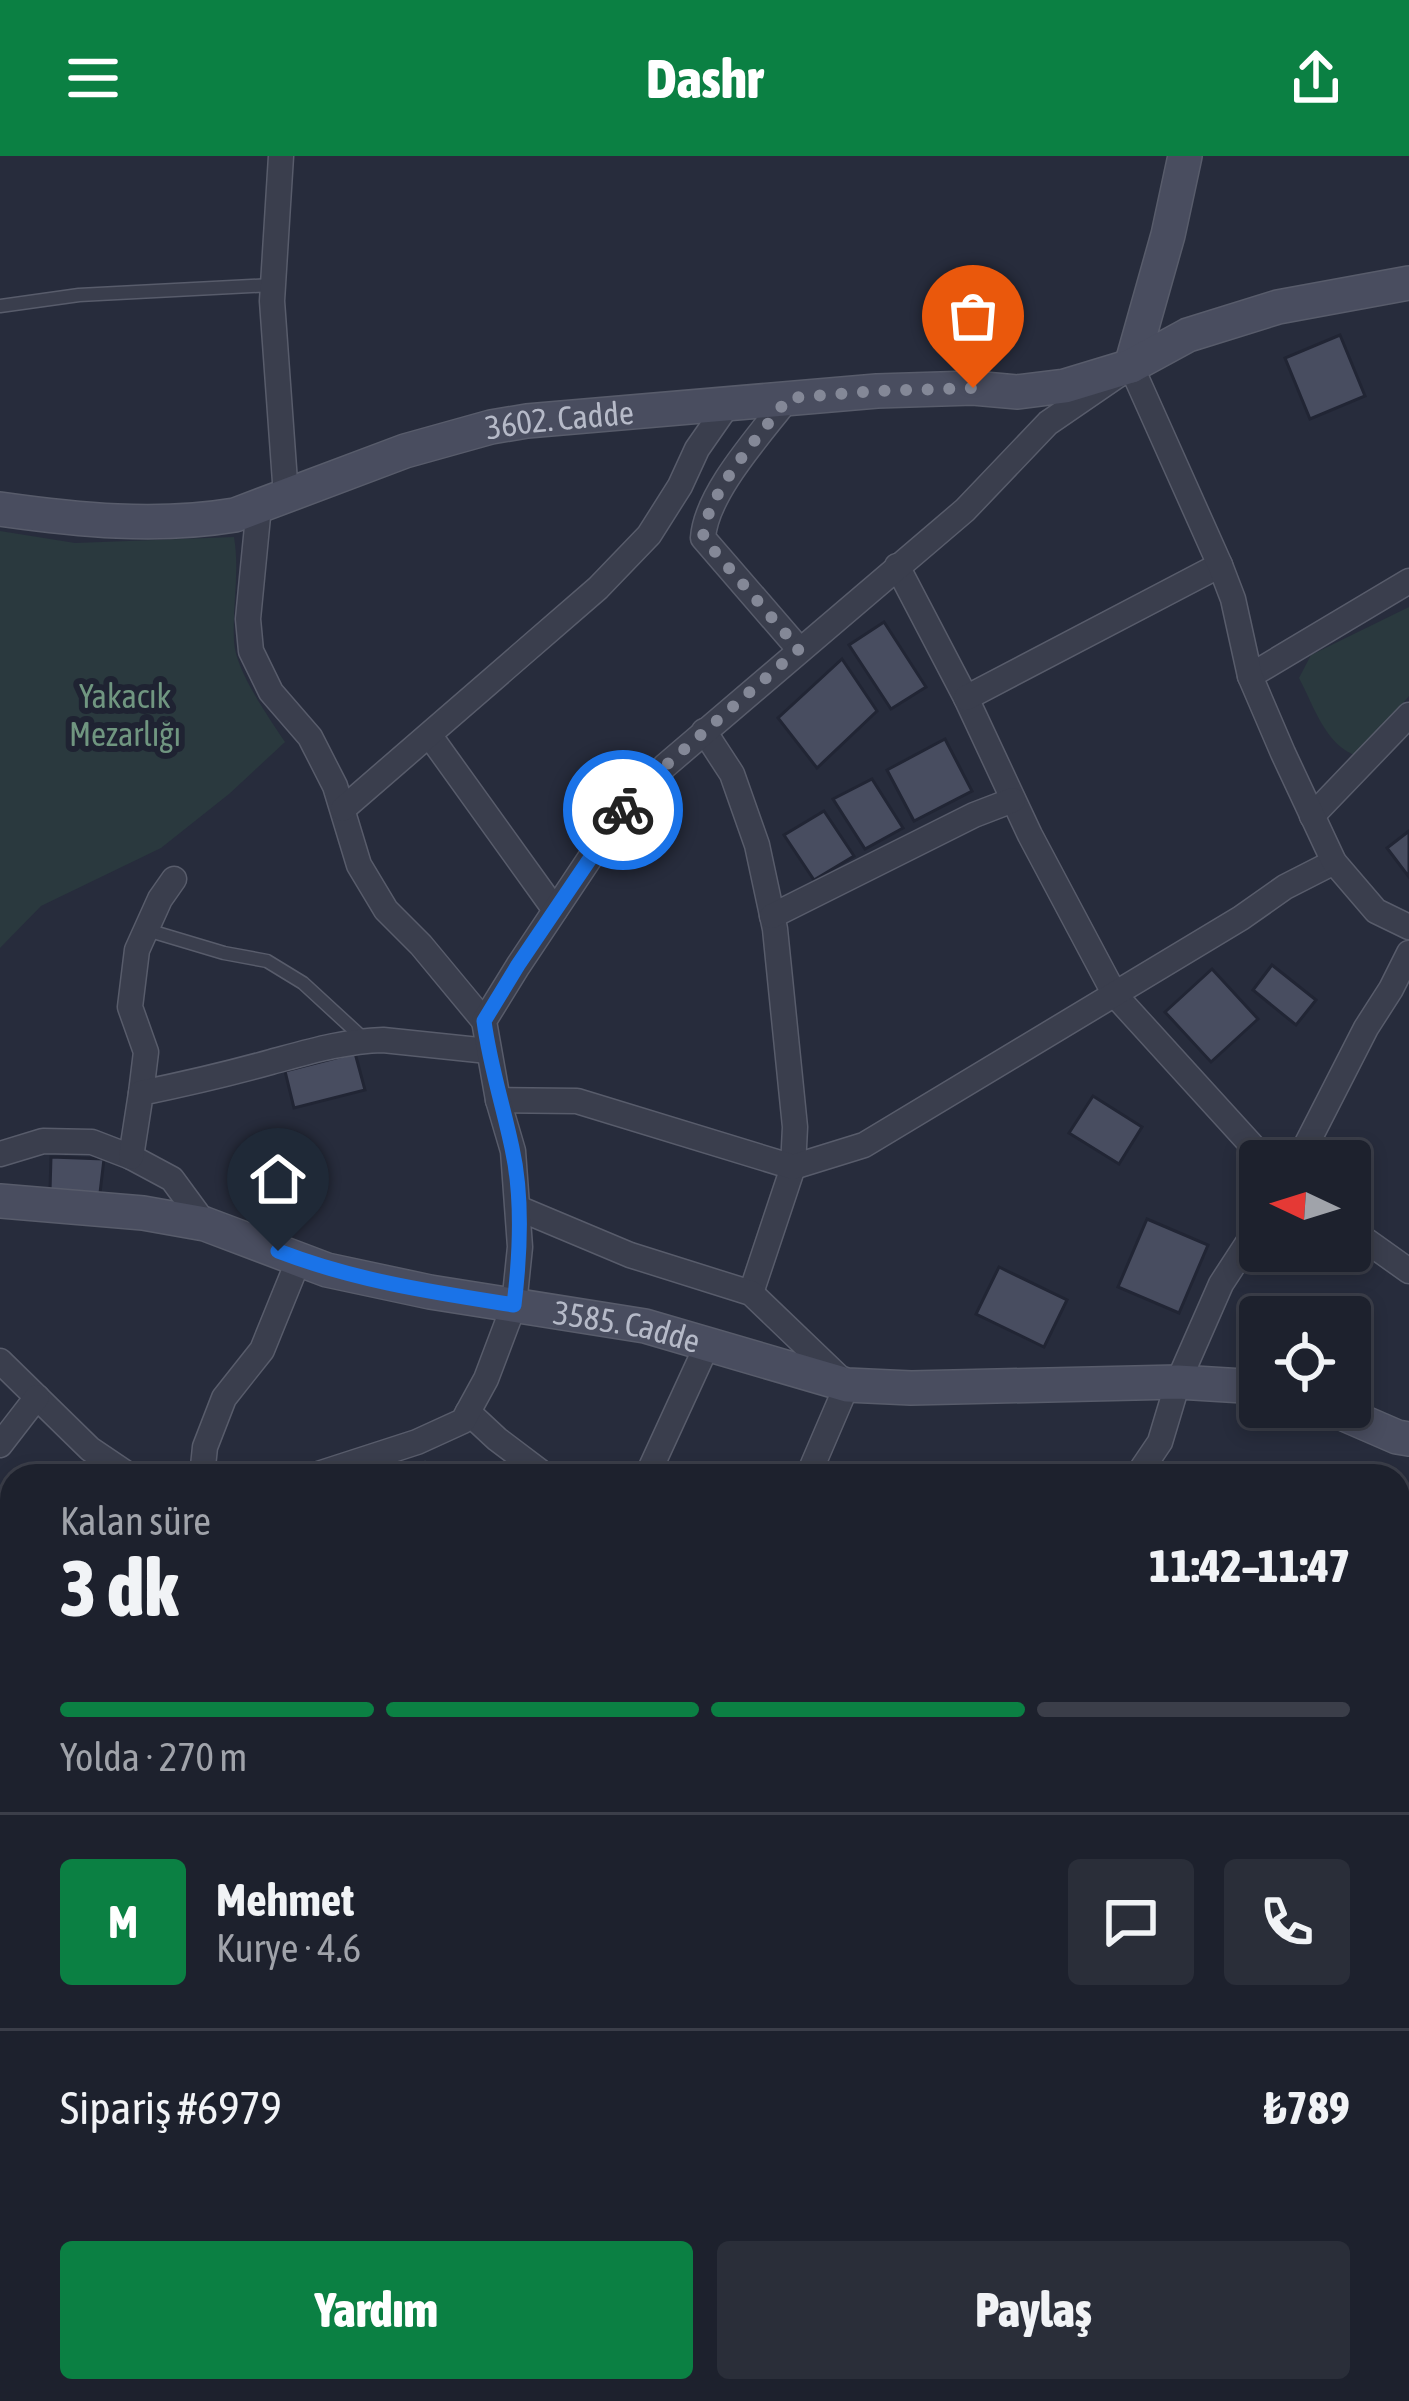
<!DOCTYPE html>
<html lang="tr">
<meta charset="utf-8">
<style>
:root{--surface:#1d212d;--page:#2a2e39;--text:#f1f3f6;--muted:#a0a3aa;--line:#3b3e49;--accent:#0b8043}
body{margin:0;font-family:"Asap Condensed",sans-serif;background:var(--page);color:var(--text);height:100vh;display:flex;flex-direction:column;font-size:45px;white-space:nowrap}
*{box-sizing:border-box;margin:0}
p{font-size:39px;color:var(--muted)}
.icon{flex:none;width:66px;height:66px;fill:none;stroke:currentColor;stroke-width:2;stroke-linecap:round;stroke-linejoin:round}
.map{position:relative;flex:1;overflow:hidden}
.sheet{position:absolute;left:0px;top:1308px;width:1410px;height:939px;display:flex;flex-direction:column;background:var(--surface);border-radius:36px 36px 0 0;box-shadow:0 6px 18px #0003,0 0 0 3px var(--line)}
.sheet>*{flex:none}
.needle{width:78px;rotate:274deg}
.buttons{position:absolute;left:1239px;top:984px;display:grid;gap:24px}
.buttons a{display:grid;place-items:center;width:132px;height:132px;border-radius:12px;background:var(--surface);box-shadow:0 6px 18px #0003,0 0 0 3px var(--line);font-size:60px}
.pin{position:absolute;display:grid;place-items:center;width:102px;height:102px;color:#fff;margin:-123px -51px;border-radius:50% 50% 50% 0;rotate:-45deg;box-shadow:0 0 12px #0007}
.pin .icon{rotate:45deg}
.courier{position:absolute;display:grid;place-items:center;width:120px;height:120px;margin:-60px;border:9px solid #1a73e8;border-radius:50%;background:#fff;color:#222;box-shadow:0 3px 15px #0007}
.headline em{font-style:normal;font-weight:800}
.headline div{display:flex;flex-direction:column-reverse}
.headline{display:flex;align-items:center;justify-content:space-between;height:204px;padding:0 60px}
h1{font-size:78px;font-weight:800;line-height:90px}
.bar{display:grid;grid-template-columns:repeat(4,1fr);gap:18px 12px;align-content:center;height:144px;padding:0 60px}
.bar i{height:15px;border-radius:9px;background:var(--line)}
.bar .on{background:var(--accent)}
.bar p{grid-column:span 4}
.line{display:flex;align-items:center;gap:30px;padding:0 60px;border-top:3px solid var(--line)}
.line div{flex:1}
.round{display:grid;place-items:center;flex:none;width:126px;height:126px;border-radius:12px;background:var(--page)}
.button{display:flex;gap:24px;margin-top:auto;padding:24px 60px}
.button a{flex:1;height:138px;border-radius:12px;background:var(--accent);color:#fff;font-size:48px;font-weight:800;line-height:138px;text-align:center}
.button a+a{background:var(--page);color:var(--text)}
header{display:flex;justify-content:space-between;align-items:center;height:156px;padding:0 60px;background:var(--accent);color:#fff;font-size:54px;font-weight:800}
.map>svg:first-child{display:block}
.green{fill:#2a393e}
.building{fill:#484d60;stroke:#212534;stroke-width:3}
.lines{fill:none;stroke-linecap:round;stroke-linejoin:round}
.lane-casing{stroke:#585c6b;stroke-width:15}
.street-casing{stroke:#585c6b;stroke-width:27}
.secondary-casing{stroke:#585c6b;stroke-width:36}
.path{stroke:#47545a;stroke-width:3;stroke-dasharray:9 9;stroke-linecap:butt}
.lane{stroke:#3a3e4d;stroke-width:12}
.street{stroke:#3a3e4d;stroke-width:24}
.secondary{stroke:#494d5f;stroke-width:33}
.done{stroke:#848897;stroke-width:12;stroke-dasharray:0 21.6}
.route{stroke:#1a73e8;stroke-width:15}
.labels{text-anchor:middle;stroke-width:12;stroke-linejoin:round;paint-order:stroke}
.street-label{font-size:33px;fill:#b6bac8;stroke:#1f2332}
.park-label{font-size:33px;fill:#709680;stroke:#1f2332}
</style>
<header><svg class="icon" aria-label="menu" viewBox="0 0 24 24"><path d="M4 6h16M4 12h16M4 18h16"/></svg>Dashr<svg class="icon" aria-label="share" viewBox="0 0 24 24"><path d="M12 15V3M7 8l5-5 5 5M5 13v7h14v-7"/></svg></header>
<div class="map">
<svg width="1409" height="2245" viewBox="0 0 1409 2245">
<rect width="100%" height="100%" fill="#272c3c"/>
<g class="green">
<path d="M0 375 75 387 234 381C240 416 232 451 234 485 235 514 269 562 285 586L229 638 161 692 41 750 0 792Z"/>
<path d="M1409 451V540L1358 600C1326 591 1314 550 1299 522L1311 499Z"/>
</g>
<g class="building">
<polygon points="1340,179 1365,240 1310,263 1285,202"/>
<polygon points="884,466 926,531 891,553 849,489"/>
<polygon points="842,503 877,555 817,612 778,562"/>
<polygon points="945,583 972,635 914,665 887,614"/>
<polygon points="872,623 903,672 865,693 833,643"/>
<polygon points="824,655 854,700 814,724 784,679"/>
<polygon points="1409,675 1409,721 1387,692"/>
<polygon points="1272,809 1316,844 1296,869 1253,834"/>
<polygon points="1212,813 1258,863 1211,906 1165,856"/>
<polygon points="355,897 365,934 294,952 285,915"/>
<polygon points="1093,940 1142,971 1119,1008 1069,977"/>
<polygon points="51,1001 104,1003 100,1037 50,1035"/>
<polygon points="1147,1063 1208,1089 1179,1157 1118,1131"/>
<polygon points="999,1111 1067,1144 1044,1191 976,1158"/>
</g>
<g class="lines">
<g class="lane-casing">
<g id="lane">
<polyline points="0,150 79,139 272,129"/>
<polyline points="147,774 224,797 267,805 303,827 365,884"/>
</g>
</g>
<g class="street-casing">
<g id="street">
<polyline points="281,0 272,145 286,340"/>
<path d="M788 242C760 279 706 337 703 382L799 493"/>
<polyline points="259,350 248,463 251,495 271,536 310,581 335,630 359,709 386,754 421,789 484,865"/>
<polyline points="897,410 966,542 1030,679 1115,839 1266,1005"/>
<polyline points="1250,520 1409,425"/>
<polyline points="966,542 1220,409"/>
<polyline points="704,575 732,618 757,689 775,773 795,971 793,1011 751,1137"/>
<polyline points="430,580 555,754"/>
<polyline points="343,653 598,432 649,379 680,330 697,293 729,247"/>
<polyline points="1312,660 1409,559"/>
<polyline points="772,760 974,659 1013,644"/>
<polyline points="141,937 146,896 130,851 137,794 160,743 174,723"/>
<polyline points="498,944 577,945 793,1011 864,989 1241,762 1285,731 1334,706"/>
<polyline points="0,998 43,985 92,986 131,1001 172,1023 205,1068"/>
<path d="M131 1001 141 937C185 928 228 918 271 906 308 896 344 885 383 884L488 895"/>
<polyline points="1298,1005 1366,872 1391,833 1409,797"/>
<polyline points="518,1052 630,1099 751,1137 847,1229 808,1320"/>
<polyline points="1350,1073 1409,1115"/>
<polyline points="0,1205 90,1293 130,1320"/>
<polyline points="468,1256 497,1283 546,1320"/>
<polyline points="0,1289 37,1241"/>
<polyline points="202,1320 205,1291 224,1242 262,1194 299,1103"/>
<polyline points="312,1320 417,1286 463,1265 486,1223 514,1149 520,1091 513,995 498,944 484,865 518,810 618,660 665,610 965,354 1048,267 1131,210 1220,409 1233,443 1250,520 1283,597 1334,706 1376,755 1409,771"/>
<polyline points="647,1320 708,1187"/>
<polyline points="1137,1320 1160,1286 1178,1226 1221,1128 1260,1068"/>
<polyline points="0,1449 12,1452"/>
<polyline points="1398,1530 1409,1533"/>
<polyline points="1398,1707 1409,1709"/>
<polyline points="1398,2029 1409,2028"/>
<polyline points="1398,2206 1409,2209"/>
<polyline points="450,2245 469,2235"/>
<polyline points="934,2245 949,2235"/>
</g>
</g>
<g class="secondary-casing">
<g id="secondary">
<polyline points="1131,210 1168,79 1185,0"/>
<path id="s1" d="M0 353C78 364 156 372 235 359L405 295 491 271 527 265 877 235 973 232 1018 236 1065 230 1131 210 1188 179 1278 151 1409 127"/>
<path id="s2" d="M0 1045 143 1057 205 1068 327 1114 430 1136 645 1170 847 1229 911 1232 1178 1226 1260 1231"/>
<polyline points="1328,1251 1397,1281 1409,1283"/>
</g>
</g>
<polyline class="path" points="424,1305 430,1320"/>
<use href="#lane" class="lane"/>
<use href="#street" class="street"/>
<use href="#secondary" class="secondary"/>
</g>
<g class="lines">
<path class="done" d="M623 654 665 610 799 493 703 382C706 337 760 280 788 242L877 235 973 232"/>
<path class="route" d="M278 1095C356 1125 431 1136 514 1149 520 1100 523 1041 512 992 503 949 490 910 484 865L518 809 623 654"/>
</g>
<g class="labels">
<g class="street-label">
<text dy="12" stroke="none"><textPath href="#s1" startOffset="576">3602. Cadde</textPath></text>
<text dy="12" stroke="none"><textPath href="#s2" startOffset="642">3585. Cadde</textPath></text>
</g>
<g class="park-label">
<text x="125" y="552">Yakacık<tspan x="125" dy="38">Mezarlığı</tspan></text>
</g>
</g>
</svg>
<div class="buttons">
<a><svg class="needle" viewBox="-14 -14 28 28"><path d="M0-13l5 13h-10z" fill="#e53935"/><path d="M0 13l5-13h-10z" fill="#a0a3aa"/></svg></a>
<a><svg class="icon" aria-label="locate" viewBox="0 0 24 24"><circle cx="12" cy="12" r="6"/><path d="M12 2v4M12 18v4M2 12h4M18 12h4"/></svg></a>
</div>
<div class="pin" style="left:973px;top:232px;background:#ea580c"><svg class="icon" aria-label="bag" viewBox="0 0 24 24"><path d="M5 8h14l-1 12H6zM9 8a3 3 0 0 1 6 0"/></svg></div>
<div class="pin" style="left:278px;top:1095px;background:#1f2937"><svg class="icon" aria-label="home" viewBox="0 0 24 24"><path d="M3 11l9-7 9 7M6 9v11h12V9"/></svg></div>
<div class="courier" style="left:623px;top:654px"><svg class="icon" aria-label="bike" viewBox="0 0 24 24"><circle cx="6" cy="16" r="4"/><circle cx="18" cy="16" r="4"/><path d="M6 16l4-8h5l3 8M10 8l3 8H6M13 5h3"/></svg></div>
<section class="sheet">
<div class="headline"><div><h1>3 dk</h1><p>Kalan süre</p></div><em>11:42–11:47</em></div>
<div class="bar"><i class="on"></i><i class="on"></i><i class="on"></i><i></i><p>Yolda · 270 m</p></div>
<div class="line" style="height:216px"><b class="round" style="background:var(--accent);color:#fff">M</b><div><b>Mehmet</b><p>Kurye · 4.6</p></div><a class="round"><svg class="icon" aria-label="chat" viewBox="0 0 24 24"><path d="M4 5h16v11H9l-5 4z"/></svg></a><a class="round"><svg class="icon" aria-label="phone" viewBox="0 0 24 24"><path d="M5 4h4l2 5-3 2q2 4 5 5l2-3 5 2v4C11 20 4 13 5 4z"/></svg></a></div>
<div class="line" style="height:156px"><div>Sipariş #6979</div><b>₺789</b></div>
<div class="button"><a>Yardım</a><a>Paylaş</a></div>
</section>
</div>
